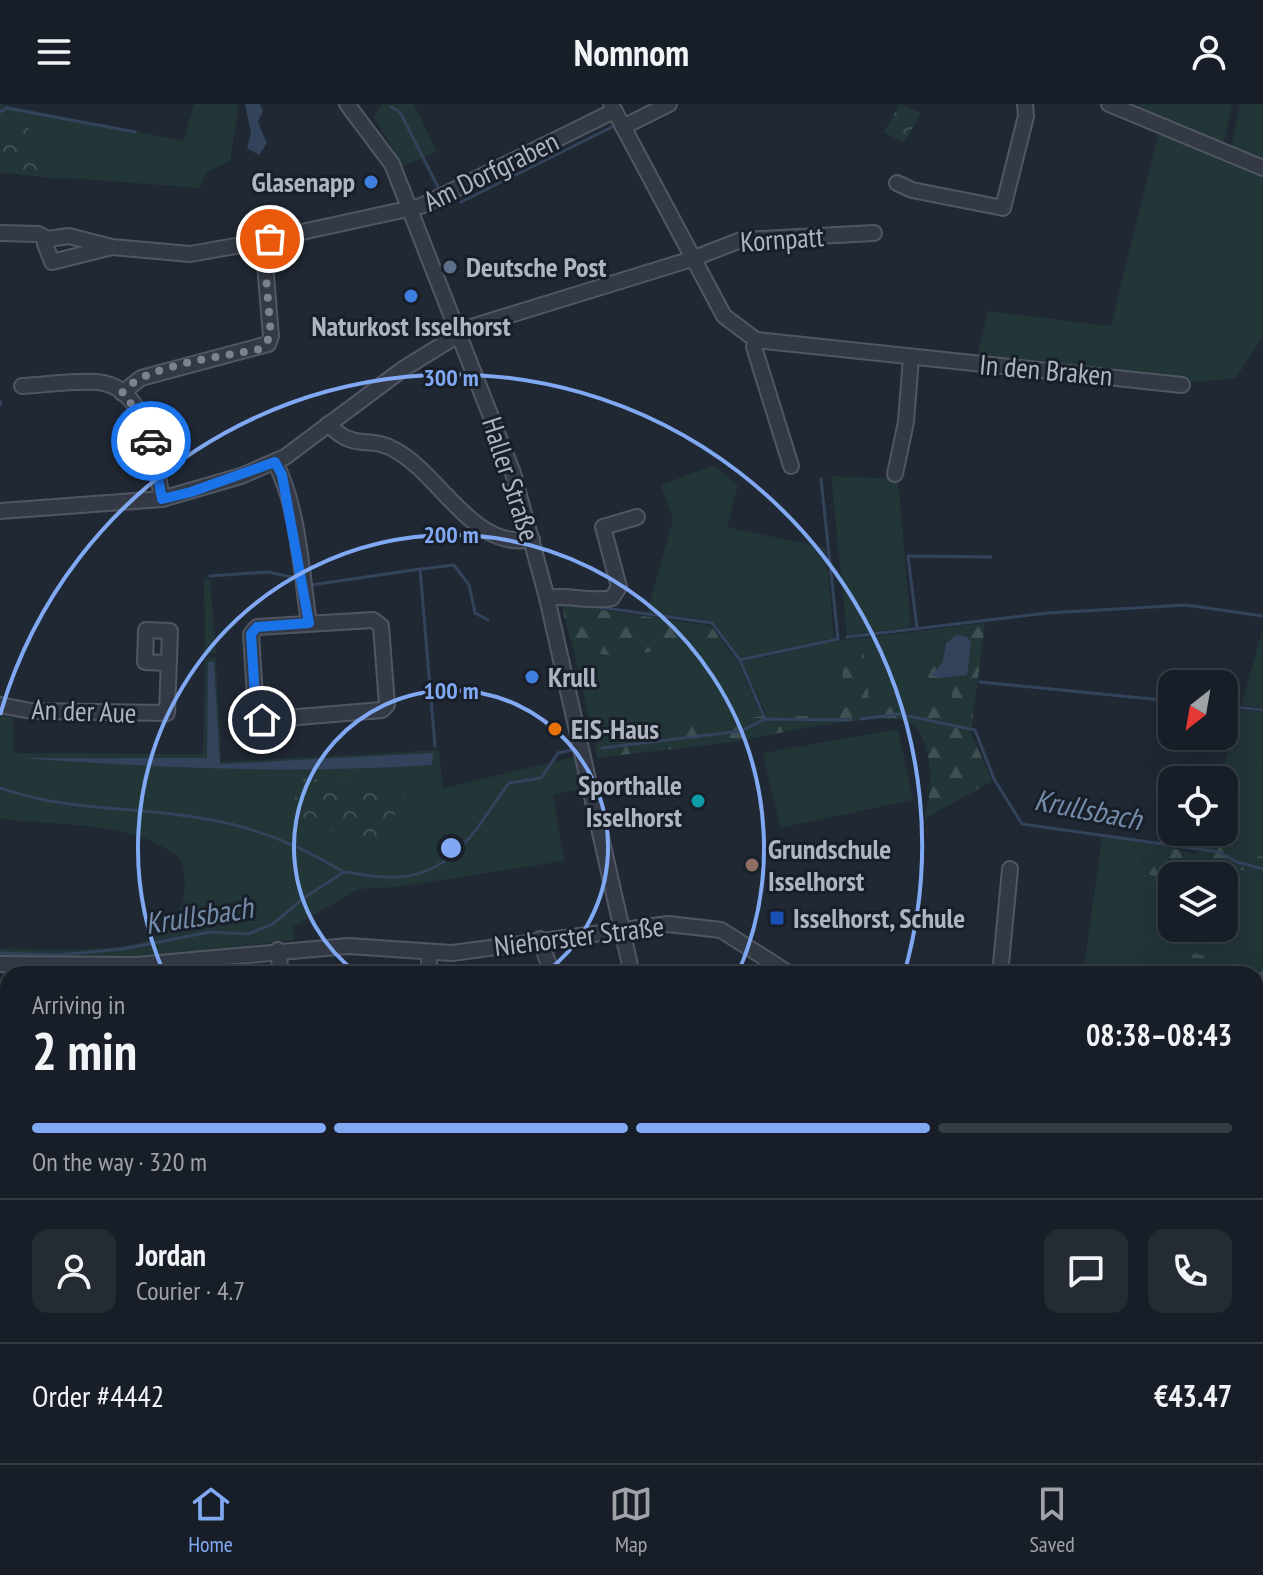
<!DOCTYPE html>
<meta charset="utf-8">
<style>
:root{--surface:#181e27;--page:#252b33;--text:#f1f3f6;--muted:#9fa2a7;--line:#363c44;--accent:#81a9f3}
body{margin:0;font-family:"PT Sans Narrow",sans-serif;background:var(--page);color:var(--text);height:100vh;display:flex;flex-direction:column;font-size:30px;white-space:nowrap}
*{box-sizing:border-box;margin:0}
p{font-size:26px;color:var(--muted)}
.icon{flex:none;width:44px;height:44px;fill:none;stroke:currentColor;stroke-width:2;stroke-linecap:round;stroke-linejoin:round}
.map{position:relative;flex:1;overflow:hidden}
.drawer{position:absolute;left:0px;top:862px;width:1264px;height:498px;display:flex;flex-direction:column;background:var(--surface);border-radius:24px 24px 0 0;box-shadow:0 8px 32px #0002,0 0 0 2px var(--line)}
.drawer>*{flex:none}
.needle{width:52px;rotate:211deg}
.fabs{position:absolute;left:1158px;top:566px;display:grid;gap:16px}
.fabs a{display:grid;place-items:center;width:80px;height:80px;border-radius:16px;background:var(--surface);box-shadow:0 8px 32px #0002,0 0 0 2px var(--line);font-size:40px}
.pin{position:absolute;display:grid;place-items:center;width:68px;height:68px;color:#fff;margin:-34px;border:4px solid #fff;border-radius:50%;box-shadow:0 2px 8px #0007}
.courier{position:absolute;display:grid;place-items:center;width:80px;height:80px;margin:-40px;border:6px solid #1a73e8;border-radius:50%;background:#fff;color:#222;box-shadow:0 2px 10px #0007}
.overview em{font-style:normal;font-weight:700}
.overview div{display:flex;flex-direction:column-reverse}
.overview{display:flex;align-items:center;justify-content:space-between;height:136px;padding:0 32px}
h1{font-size:52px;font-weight:700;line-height:60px}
.bar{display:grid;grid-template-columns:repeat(4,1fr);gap:12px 8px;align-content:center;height:96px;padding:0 32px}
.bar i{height:10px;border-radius:6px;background:var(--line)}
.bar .on{background:var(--accent)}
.bar p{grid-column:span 4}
.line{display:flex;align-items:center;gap:20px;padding:0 32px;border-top:2px solid var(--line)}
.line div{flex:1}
.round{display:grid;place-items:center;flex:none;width:84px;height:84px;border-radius:16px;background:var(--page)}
header{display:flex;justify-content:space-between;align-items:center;height:104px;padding:0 32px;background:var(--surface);font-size:36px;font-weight:700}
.tabs{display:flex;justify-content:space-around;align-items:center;height:112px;border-top:2px solid var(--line);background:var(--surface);font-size:22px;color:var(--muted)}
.tabs a{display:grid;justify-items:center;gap:4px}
.tabs .on{color:var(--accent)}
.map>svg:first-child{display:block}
.green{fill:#223537}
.forest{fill:url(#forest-firs)}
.park{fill:url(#park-crowns)}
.water{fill:#33435c}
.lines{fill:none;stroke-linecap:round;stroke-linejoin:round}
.stream{stroke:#33435c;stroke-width:3}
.minor-casing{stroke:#505763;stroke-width:18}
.minor{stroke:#333a45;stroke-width:14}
.done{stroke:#7c8390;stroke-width:8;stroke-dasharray:0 14.4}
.route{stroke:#1a73e8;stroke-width:10}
.ring{fill:none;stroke:#81a9f3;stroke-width:4}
.shop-dot{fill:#3f7fe0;stroke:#181f29;stroke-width:3}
.service-dot{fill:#5c6f8a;stroke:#181f29;stroke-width:3}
.food-dot{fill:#e8710a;stroke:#181f29;stroke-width:3}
.culture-dot{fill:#0f9aa8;stroke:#181f29;stroke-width:3}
.education-dot{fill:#8d6e63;stroke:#181f29;stroke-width:3}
.transit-dot{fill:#1a4fb4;stroke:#181f29;stroke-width:3}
.labels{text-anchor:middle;stroke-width:6;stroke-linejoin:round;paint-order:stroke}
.street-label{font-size:28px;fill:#adb4c2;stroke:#181f29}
.poi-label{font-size:28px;font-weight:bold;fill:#adb4c2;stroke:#181f29;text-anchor:start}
.water-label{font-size:30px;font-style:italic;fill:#758baa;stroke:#181f29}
.centre{fill:#81a9f3;stroke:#181f29;stroke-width:4}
.ring-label{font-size:24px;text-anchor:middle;font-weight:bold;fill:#81a9f3;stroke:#181f29;stroke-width:6;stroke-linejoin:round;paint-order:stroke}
</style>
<header><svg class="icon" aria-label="menu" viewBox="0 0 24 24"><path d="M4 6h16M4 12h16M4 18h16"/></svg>Nomnom<svg class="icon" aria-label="person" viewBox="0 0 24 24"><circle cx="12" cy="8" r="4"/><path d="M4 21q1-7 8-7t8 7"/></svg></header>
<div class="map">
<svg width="1263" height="1359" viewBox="0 0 1263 1359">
<defs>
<pattern id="forest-firs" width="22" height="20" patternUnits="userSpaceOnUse" patternTransform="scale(2)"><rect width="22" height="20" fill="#223537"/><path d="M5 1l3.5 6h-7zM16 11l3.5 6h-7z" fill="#3f5052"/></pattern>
<pattern id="park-crowns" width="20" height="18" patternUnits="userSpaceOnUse" patternTransform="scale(2)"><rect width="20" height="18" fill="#223537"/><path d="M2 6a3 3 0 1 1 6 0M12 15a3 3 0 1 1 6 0" fill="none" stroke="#3f5052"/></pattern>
</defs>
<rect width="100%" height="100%" fill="#202834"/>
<g class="green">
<polygon points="0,0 183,37 194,0 239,0 230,57 206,69 200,84 0,69"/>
<polygon points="382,0 414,0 437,48 403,62 374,13"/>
<polygon points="1139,0 1232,0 1223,43 1138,7"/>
<polygon points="1240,0 1263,0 1263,58 1231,47"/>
<polygon points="1159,28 1263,70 1263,232 1236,274 1199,278 977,254 988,207 1111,222"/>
<polygon points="714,361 738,382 727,423 826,444 834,534 741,555 713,517 647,508 673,416 661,381"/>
<polygon points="831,372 898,375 911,523 847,531"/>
<polygon points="204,475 210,475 216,549 205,549"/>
<polygon points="945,524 923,571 952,583 952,599 869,597 862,534"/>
<polygon points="1263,525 1263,604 1241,601"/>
<polygon points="719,533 738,558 762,612 594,637 574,547 625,553"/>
<polygon points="839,536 846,603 827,612 767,612 742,558"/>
<path d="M216 554 221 658 439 646 443 684 574 653 580 685 553 691 564 757 397 783 359 785 293 823 294 836 134 855H0V844C39 845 121 850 156 833 183 819 190 782 181 756 140 716 56 722 0 715V612L13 613 14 649 203 650 205 555Z"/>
<polygon points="1241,606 1263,608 1263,753 1225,743 1198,744 1203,728 1224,728 1224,676 1219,676"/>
<polygon points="898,625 913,696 780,724 763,649"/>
<polygon points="1102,733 1146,738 1140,769 1172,775 1173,824 1161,870 1083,870"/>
<polygon points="1201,755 1263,772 1263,867 1174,844 1180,824 1224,824 1224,772 1196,772"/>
<polygon points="1256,883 1263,885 1263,1068 1256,1066"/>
<polygon points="0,922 8,929 8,1145 0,1131"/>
<polygon points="1263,1212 1263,1348 1256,1340 1256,1236"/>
</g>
<g class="forest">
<polygon points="561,500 711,522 719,533 625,553 574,547"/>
<path d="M985 519 971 629 992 677 924 715C933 691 935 632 908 618 883 605 764 633 732 638 687 644 642 648 598 654L594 637 762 612H827L846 603 839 536 862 534 869 597 952 599V583L923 571 945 524Z"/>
<polygon points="1146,738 1196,750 1198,744 1225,743 1263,753 1263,772 1202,755 1196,772 1172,775 1140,769"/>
<polygon points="1173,824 1180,824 1174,844 1263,867 1263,885 1256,883 1256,870 1205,870 1185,865 1182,870 1161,870"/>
</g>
<g class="park">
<polygon points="900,0 921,9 904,39 884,28"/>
<polygon points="0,13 24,18 60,75 0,68"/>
<polygon points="297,674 343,677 406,690 389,722 372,735 346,732 302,713 295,694"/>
</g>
<g class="water">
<polygon points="245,0 260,0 263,7 258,18 267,39 259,51 247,44 251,29"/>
<polygon points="957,531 967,533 971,539 967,571 942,574 932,571 943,557 946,539"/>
<path d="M208 558H214L220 660 433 649 432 661C295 670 158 664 21 654H207Z"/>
</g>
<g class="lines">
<g class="stream">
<polyline points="391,3 400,8 439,85"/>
<polyline points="0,8 7,4 135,28"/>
<polyline points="461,98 612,23"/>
<polyline points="0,297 1,300"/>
<polyline points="821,375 838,535"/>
<polyline points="421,465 454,461 469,481 475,509 488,516"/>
<polyline points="210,472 268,468 296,474"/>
<polyline points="311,481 420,465 435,642"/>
<polyline points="591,502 712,519 740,556 765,615"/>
<polyline points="917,524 908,452 991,453"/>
<polyline points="847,533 1047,509 1186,501 1263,512"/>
<polyline points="740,556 838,535"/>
<polyline points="980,578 1172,597"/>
<polyline points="1224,602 1263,606"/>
<polyline points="861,615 899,610 975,626 994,675 1022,720 1219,748 1237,758 1263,765"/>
<polyline points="602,644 741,627 765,615 851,616"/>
<path d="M0 684C67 708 137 702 206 715 255 723 299 741 342 767"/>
<path d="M0 849 57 851 123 845 210 828 248 830 273 820 305 793 344 768C362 770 382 775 400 773 457 768 479 719 509 679L541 674 558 649 572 646"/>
<polyline points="7,1287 8,1287"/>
<polyline points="450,1359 459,1352"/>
</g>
<g class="minor-casing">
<g id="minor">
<polyline points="347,0 392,60 513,369 547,494 632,870"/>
<polyline points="611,0 724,212 756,236 1182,281"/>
<polyline points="1109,0 1263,64"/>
<polyline points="623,23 669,0"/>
<polyline points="897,79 912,86 1003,104 1026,12 1025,0"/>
<polyline points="0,129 38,130 48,135 69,132 112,143 190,150 258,138 265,141"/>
<polyline points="48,135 45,140 52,158 112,143"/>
<polyline points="756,236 754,243 791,362"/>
<path d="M22 282C46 281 72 276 97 278 148 282 155 356 162 395"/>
<polyline points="122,289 141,274 268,240 271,232 264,148 270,135 421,102 614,7"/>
<path d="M328 320C356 349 367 330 395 346 440 370 474 448 532 435"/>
<path d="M275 358C299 405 301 467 309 519"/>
<polyline points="895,370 906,318 911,254"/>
<polyline points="0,407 162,395 241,372 285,353 403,265 471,223 692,155 741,136 874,129"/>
<path d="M547 494C569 490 590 499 612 494L619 483 603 423 637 413"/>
<polygon points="373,516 381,522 387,601 382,606 262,616 256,609 251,530 257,523"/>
<polyline points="0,601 31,607 167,609 170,527 146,526 145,558 169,559"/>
<polyline points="540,835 552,870"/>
<polyline points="278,846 281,870"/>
<polyline points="0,860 137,861 348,842 452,849 668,820 721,826 790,870"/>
<polyline points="429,870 429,849"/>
<polyline points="1000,870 1010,765"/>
<polyline points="1256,1086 1263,1088"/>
<polyline points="0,1140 8,1153"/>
<polyline points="1256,1222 1263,1198"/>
<polyline points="1256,1346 1263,1355"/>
<polyline points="149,1352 152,1359"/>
<polyline points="840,1352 844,1359"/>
<polyline points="1164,1352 1165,1359"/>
<polyline points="688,1359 689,1352"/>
<polyline points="963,1359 999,1352"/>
<polyline points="1043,1359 1043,1352"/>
<polyline points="1149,1359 1150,1352"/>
</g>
</g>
<use href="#minor" class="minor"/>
</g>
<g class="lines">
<path class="done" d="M151 337 138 308 122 289C142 261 226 252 260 245L271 232 264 148 270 135"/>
<polyline class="route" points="151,337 162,395 191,388 275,358 282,371 309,519 257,523 251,530 256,609 262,616"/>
</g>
<g class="ring">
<path d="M357 869A157 157 0 1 1 545 869"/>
<path d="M164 869A313 313 0 1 1 738 869"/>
<path d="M8 901A470 470 0 0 1 0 877M0 611A470 470 0 0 1 904 870"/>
</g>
<g class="shop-dot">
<circle cx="371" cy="78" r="8"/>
<circle cx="411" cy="192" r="8"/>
<circle cx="532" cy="573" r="8"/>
</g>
<circle class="service-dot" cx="450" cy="163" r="8"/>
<circle class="food-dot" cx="555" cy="625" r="8"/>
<circle class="culture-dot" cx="698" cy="697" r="8"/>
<circle class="education-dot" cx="752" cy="761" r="8"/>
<rect class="transit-dot" x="769" y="806" width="16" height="16" rx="4"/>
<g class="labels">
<g class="street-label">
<text transform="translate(491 67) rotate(-26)" y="10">Am Dorfgraben</text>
<text transform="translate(782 135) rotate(-4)" y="10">Kornpatt</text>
<text transform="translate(1046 266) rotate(5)" y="10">In den Braken</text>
<text transform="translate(511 375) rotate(72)" y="10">Haller Straße</text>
<text transform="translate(84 607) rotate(2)" y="10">An der Aue</text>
<text transform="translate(579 832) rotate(-7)" y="10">Niehorster Straße</text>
</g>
<g class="poi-label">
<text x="355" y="88" text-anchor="end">Glasenapp</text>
<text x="466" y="173">Deutsche Post</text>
<text x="411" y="232" text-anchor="middle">Naturkost Isselhorst</text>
<text x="548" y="583">Krull</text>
<text x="571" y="635">EIS-Haus</text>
<text x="682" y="691" text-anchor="end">Sporthalle<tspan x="682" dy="32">Isselhorst</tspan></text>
<text x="768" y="755">Grundschule<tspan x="768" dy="32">Isselhorst</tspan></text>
<text x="793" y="824">Isselhorst, Schule</text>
</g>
<g class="water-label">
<text transform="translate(1088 706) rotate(11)" y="10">Krullsbach</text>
<text transform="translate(199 812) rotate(-9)" y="10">Krullsbach</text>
</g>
</g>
<circle cx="451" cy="744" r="12" class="centre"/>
<g class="ring-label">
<text x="451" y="282">300 m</text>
<text x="451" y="439">200 m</text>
<text x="451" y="595">100 m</text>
</g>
</svg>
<div class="fabs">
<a><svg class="needle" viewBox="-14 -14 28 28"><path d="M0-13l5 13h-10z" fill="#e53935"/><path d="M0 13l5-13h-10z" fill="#9fa2a7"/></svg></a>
<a><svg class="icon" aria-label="locate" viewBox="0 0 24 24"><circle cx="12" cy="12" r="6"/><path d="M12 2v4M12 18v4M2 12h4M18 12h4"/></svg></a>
<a><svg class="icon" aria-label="layers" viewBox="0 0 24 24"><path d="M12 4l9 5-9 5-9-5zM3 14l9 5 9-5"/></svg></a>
</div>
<div class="pin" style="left:270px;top:135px;background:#ea580c"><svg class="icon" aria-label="bag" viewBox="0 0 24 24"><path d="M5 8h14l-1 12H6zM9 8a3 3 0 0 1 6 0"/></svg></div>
<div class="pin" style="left:262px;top:616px;background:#1f2937"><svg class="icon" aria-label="home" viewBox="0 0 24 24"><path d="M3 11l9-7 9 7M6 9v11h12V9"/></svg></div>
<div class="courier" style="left:151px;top:337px"><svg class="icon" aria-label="car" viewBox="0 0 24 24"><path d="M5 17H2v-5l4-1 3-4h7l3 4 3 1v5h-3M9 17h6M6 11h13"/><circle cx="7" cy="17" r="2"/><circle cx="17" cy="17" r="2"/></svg></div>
<section class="drawer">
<div class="overview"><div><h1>2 min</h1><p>Arriving in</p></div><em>08:38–08:43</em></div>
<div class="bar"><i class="on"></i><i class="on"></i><i class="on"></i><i></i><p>On the way · 320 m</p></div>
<div class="line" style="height:144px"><a class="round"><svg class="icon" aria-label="person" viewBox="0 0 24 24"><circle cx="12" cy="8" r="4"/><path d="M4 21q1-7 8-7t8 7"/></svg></a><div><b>Jordan</b><p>Courier · 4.7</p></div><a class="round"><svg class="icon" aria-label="chat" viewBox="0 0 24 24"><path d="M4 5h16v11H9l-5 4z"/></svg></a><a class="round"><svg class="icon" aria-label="phone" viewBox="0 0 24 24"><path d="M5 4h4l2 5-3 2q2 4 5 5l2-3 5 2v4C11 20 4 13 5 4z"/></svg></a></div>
<div class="line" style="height:104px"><div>Order #4442</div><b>€43.47</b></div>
</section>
</div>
<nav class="tabs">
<a class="on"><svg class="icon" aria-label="home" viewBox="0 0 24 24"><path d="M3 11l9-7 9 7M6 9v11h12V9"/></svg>Home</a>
<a><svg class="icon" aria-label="map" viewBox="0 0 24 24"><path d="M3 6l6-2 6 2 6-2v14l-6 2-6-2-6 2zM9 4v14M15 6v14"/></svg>Map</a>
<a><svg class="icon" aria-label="saved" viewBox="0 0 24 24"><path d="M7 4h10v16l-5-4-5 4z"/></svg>Saved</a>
</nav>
